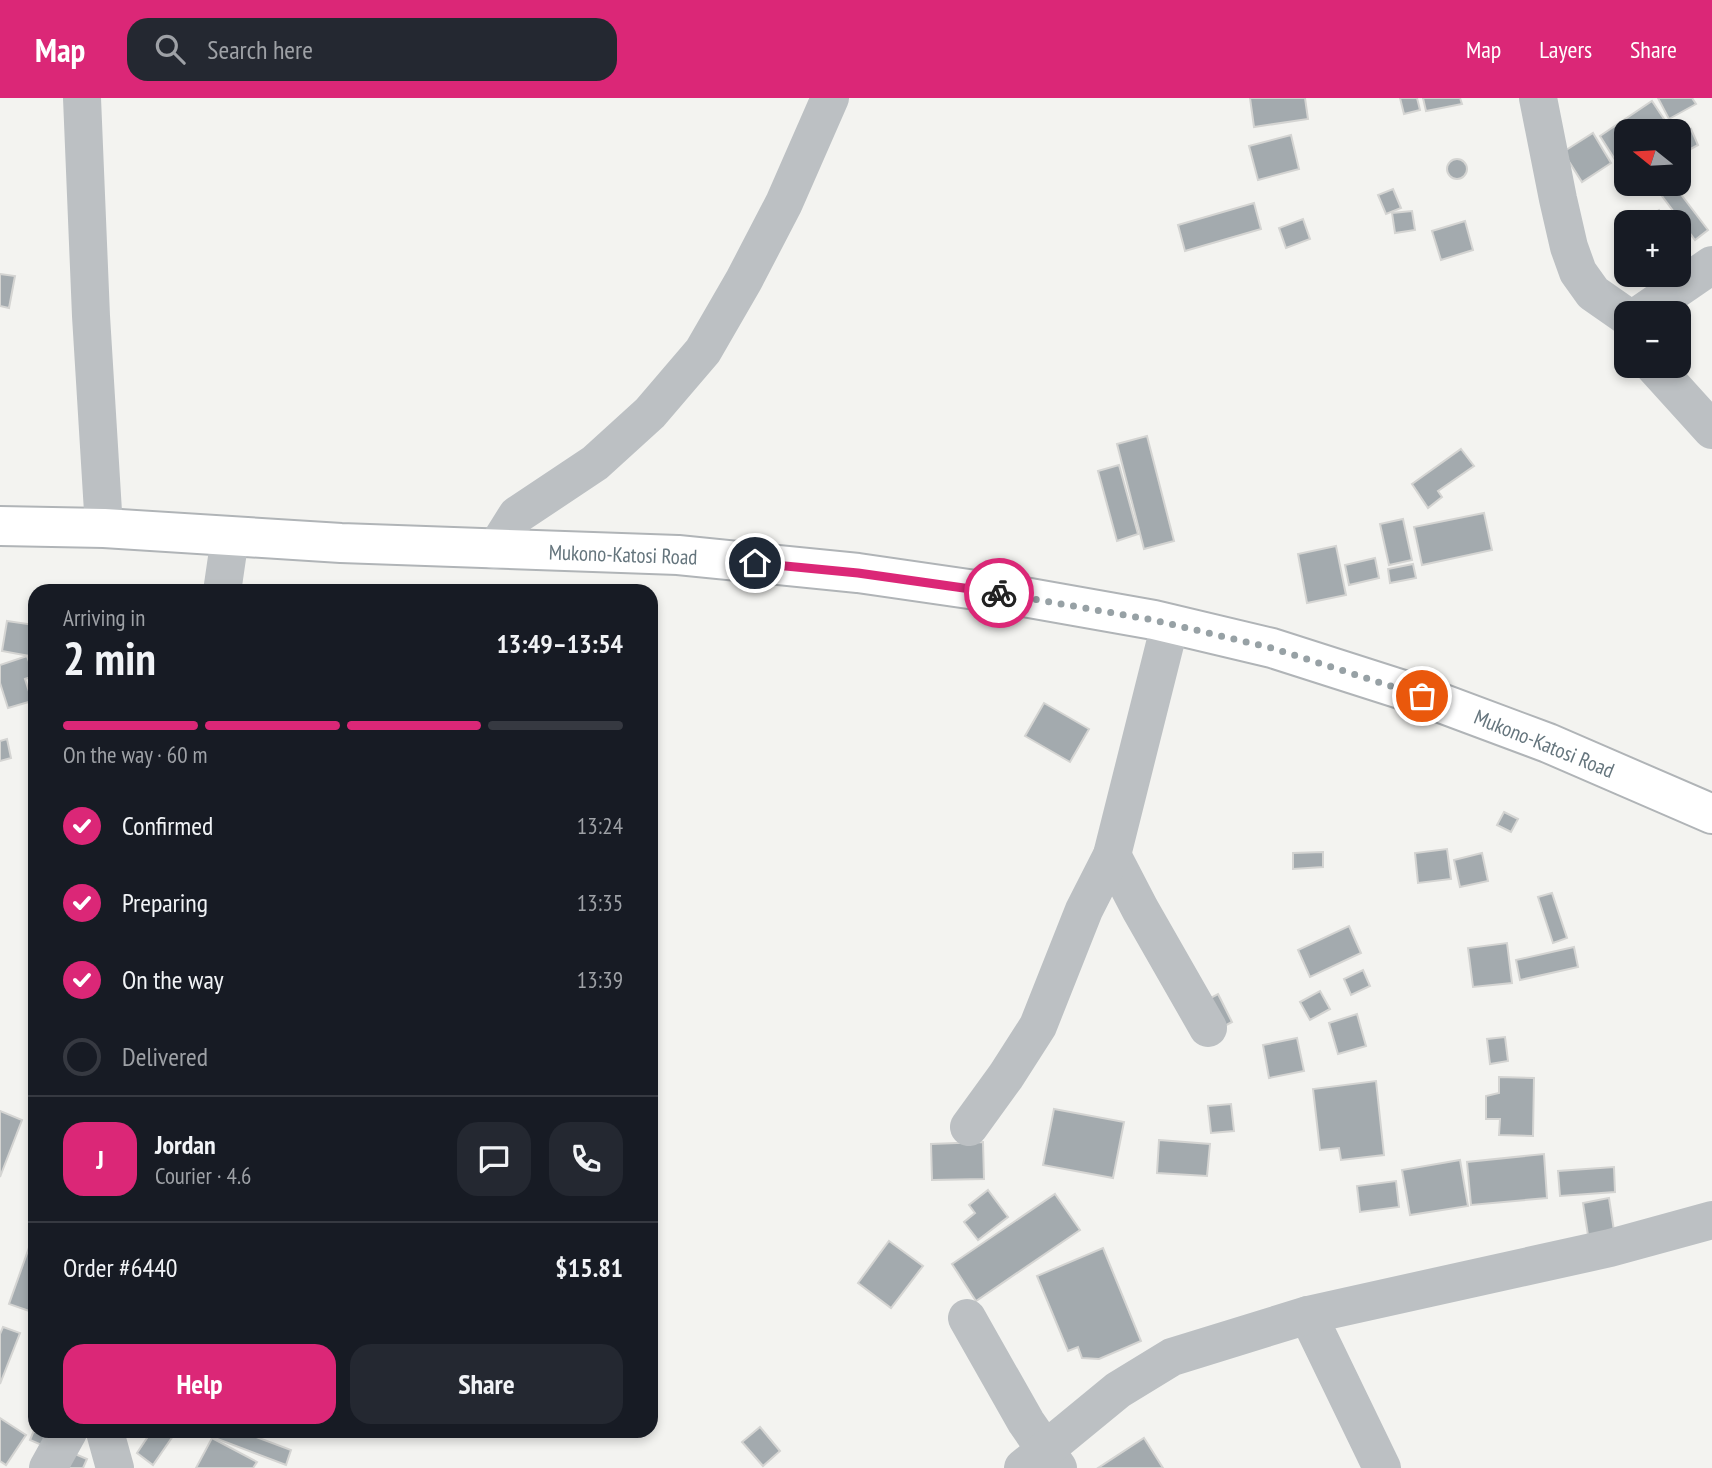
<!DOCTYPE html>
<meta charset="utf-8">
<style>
:root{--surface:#171b24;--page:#242831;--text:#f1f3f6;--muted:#9ea1a6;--line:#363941;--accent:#db2777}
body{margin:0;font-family:"PT Sans Narrow",sans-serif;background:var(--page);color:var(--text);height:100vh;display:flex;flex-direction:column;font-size:26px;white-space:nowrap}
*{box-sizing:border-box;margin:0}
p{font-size:23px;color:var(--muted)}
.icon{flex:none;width:38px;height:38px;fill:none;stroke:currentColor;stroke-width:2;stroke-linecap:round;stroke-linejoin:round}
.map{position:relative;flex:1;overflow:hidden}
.side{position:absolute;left:28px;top:486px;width:630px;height:854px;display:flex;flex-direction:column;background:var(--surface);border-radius:21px;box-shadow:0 4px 10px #0003}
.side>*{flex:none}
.needle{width:46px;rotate:288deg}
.tools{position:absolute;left:1614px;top:21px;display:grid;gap:14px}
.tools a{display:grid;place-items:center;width:77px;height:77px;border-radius:14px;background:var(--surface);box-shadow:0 4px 10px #0003;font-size:35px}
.pin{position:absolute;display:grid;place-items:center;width:60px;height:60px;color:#fff;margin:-30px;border:4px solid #fff;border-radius:50%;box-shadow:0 2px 7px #0007}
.courier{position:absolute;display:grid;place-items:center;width:70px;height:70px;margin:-35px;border:5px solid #db2777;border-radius:50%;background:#fff;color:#222;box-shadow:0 2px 9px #0007}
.head em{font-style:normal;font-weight:700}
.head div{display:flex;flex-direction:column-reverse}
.head{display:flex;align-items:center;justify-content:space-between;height:119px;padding:0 35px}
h1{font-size:46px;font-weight:700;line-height:52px}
.bar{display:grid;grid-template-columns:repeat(4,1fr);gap:10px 7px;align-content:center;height:84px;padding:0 35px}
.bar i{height:9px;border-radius:5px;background:var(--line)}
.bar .current{background:var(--accent)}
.bar p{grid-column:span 4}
.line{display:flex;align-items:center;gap:18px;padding:0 35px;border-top:2px solid var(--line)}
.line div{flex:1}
.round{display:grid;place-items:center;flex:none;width:74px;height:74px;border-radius:21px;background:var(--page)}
ol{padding:0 35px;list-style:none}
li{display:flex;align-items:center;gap:21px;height:77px}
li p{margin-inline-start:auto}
li .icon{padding:7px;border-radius:50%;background:var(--accent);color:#fff;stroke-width:4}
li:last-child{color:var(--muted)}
li i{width:38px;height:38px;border:4px solid var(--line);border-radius:50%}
.cta{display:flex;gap:14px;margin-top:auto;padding:14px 35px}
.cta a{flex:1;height:80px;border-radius:21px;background:var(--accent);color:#fff;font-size:28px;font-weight:700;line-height:80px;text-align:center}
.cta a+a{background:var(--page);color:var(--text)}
header{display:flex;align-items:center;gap:42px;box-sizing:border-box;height:98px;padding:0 35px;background:var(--accent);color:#fff}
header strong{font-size:33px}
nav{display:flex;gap:38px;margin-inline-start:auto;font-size:24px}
.search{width:490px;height:63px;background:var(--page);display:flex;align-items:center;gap:18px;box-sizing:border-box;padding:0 24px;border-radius:21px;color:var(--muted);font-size:26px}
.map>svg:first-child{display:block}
.building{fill:#a3aaae;stroke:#d4d4d2;stroke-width:2}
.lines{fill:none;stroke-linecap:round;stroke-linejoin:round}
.major-casing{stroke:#b0b4b7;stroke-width:42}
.minor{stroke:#bcc0c3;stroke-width:38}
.major{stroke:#fff;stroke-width:38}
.done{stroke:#97a1a5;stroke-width:7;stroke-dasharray:0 12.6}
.route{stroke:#db2777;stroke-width:9}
.labels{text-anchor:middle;stroke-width:7;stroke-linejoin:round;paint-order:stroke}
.street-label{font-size:21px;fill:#65757d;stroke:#fff}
</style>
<header>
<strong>Map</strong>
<div class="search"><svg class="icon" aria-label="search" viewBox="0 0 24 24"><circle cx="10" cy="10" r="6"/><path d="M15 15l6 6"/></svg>Search here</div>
<nav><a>Map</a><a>Layers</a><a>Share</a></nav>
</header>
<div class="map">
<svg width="1712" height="1370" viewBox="0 0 1712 1370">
<rect width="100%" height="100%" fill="#f3f3f0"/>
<g class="building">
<polygon points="1250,0 1305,0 1308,21 1254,29"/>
<polygon points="1400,0 1417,0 1420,12 1404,16"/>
<polygon points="1423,0 1460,0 1462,6 1426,13"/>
<polygon points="1658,0 1692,0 1696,6 1669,21"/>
<polygon points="1652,3 1666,24 1653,33 1626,33 1626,52 1614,60 1600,38"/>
<polygon points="1691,31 1698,47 1678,58 1678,38"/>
<polygon points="1593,35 1611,65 1582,84 1563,54"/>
<polygon points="1291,37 1299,71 1258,82 1249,48"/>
<circle cx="1457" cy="71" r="10"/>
<polygon points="1653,86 1673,86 1708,132 1695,142"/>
<polygon points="1393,91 1401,110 1386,116 1378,97"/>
<polygon points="1254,105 1261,131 1185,153 1178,127"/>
<polygon points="1659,112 1667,124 1640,124"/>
<polygon points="1412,113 1415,132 1395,135 1392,115"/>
<polygon points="1303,121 1310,141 1286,150 1279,130"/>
<polygon points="1465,123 1473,152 1441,162 1432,133"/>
<polygon points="0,176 15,178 9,210 0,208"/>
<polygon points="1147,338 1174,443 1144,451 1117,346"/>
<polygon points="1461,351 1474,368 1438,393 1442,399 1428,410 1412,386"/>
<polygon points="1119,367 1138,436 1117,443 1098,373"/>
<polygon points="1484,415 1492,452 1422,467 1414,429"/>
<polygon points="1403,421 1412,462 1389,467 1380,426"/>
<polygon points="1336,448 1346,497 1307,505 1298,456"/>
<polygon points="1375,460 1379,480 1349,487 1345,467"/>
<polygon points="1413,466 1416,480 1390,485 1388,471"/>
<polygon points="7,523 35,527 35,559 2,553"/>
<polygon points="27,558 34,578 25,581 32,603 8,610 0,585 0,567"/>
<polygon points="1044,605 1089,631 1070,664 1025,638"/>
<polygon points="7,641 11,660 0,663 0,643"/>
<polygon points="1504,714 1518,721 1511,734 1497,727"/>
<polygon points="1447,751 1451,781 1418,785 1415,755"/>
<polygon points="1323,754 1323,769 1293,771 1293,755"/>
<polygon points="1482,755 1488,783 1460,789 1454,762"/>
<polygon points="1552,795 1567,840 1553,845 1538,799"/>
<polygon points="1349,828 1361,855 1310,879 1298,852"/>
<polygon points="1507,845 1512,885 1473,889 1468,850"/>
<polygon points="1574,849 1578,869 1520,882 1516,862"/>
<polygon points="1363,872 1370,888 1351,897 1344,881"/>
<polygon points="1320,893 1330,911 1310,922 1300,904"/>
<polygon points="1218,896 1232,924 1217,932 1203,904"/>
<polygon points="1357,916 1366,948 1338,956 1329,925"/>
<polygon points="1505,939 1508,963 1490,966 1487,941"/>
<polygon points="1297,940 1304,973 1269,980 1263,947"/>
<polygon points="1499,979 1534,980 1533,1038 1499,1037 1500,1021 1486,1021 1486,998 1499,995"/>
<polygon points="1376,983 1384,1057 1341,1062 1339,1050 1320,1052 1313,991"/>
<polygon points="1231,1006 1234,1033 1211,1035 1208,1008"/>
<polygon points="1054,1011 1124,1024 1113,1080 1043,1067"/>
<polygon points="0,1013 22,1022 0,1079"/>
<polygon points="1159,1042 1210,1046 1207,1078 1157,1075"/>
<polygon points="983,1044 984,1081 932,1082 931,1046"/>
<polygon points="1544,1056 1547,1100 1471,1107 1467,1064"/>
<polygon points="1460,1062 1468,1108 1410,1117 1402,1072"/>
<polygon points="1614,1069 1615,1094 1560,1098 1558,1073"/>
<polygon points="1396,1083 1399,1109 1360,1114 1357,1088"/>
<polygon points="988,1092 1008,1119 978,1142 964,1124 975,1115 969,1107"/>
<polygon points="1055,1096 1080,1132 976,1203 952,1166"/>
<polygon points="1609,1100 1616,1146 1590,1150 1583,1105"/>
<polygon points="889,1143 923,1168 891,1210 858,1185"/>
<polygon points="31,1144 35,1145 35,1215 9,1206"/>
<polygon points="1103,1150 1141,1243 1099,1261 1082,1260 1078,1249 1068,1253 1037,1178"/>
<polygon points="3,1229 20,1235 0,1286 0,1236"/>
<polygon points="0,1320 26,1337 6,1367 0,1363"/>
<polygon points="760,1329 780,1353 763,1368 742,1344"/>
<polygon points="35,1330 35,1334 51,1334 44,1348 30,1342"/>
<polygon points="151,1334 167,1334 173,1338 153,1367 137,1355"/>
<polygon points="208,1334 243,1334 291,1352 286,1367 207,1337"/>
<polygon points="212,1340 257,1364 253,1370 196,1370"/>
<polygon points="1144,1340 1163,1370 1098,1370"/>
<polygon points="68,1353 87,1361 83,1370 61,1370"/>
</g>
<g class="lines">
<g class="major-casing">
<polyline id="major" points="0,428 104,430 341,445 678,457 858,475 1024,499 1154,522 1272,550 1422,598 1548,645 1712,716"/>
</g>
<g class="minor">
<polyline points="82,0 91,218 104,430"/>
<polyline points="1538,0 1558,101 1569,149 1578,174 1593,195 1626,218"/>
<polyline points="1642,215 1712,167"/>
<polyline points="1654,268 1712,332"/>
<polyline points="495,452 517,417 595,365 650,315 703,253 744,182 784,105 830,0"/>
<polyline points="222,494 230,439"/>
<polyline points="1112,757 1140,811 1208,930"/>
<polyline points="969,1029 1006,978 1038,928 1084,812 1112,757 1170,526"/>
<polyline points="1308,1217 1382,1370"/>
<polyline points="967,1220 1026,1324 1058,1370"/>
<polyline points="105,1334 115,1370"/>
<polyline points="48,1370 68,1334"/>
<polyline points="1023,1370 1118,1292 1172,1259 1308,1217 1610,1150 1712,1122"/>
</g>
<use href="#major" class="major"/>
</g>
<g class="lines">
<polyline class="done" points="999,495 1153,522 1272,550 1422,598"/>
<polyline class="route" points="755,465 858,475 999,495"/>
</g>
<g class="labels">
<g class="street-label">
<text transform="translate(623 457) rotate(2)" y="7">Mukono-Katosi Road</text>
<text transform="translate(1544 646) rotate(22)" y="7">Mukono-Katosi Road</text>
</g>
</g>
</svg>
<div class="tools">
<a><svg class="needle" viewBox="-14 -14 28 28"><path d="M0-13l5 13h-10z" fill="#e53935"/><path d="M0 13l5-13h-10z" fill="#9ea1a6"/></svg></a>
<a>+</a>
<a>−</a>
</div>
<div class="pin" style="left:1422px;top:598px;background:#ea580c"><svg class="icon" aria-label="bag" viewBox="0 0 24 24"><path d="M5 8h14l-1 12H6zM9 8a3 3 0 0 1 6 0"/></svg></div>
<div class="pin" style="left:755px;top:465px;background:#1f2937"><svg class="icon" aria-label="home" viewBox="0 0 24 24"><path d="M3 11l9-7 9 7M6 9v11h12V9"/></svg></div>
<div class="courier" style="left:999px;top:495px"><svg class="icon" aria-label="bike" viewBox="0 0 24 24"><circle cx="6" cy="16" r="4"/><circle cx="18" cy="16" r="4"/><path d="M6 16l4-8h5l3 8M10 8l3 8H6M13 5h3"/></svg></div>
<section class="side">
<div class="head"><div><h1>2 min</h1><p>Arriving in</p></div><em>13:49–13:54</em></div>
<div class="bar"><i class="current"></i><i class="current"></i><i class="current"></i><i></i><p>On the way · 60 m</p></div>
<ol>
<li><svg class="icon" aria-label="check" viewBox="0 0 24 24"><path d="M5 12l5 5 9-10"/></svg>Confirmed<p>13:24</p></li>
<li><svg class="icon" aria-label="check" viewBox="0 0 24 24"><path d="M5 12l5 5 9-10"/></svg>Preparing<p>13:35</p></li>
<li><svg class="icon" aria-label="check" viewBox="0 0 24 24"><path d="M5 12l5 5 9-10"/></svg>On the way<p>13:39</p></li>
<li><i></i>Delivered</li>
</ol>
<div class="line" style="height:126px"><b class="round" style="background:var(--accent);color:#fff">J</b><div><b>Jordan</b><p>Courier · 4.6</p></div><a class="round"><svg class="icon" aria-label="chat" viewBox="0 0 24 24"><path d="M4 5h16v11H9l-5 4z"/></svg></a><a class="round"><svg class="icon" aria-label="phone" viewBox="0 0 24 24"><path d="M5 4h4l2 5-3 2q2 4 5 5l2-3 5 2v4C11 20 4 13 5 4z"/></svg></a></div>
<div class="line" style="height:91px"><div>Order #6440</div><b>$15.81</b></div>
<div class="cta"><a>Help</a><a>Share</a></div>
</section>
</div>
